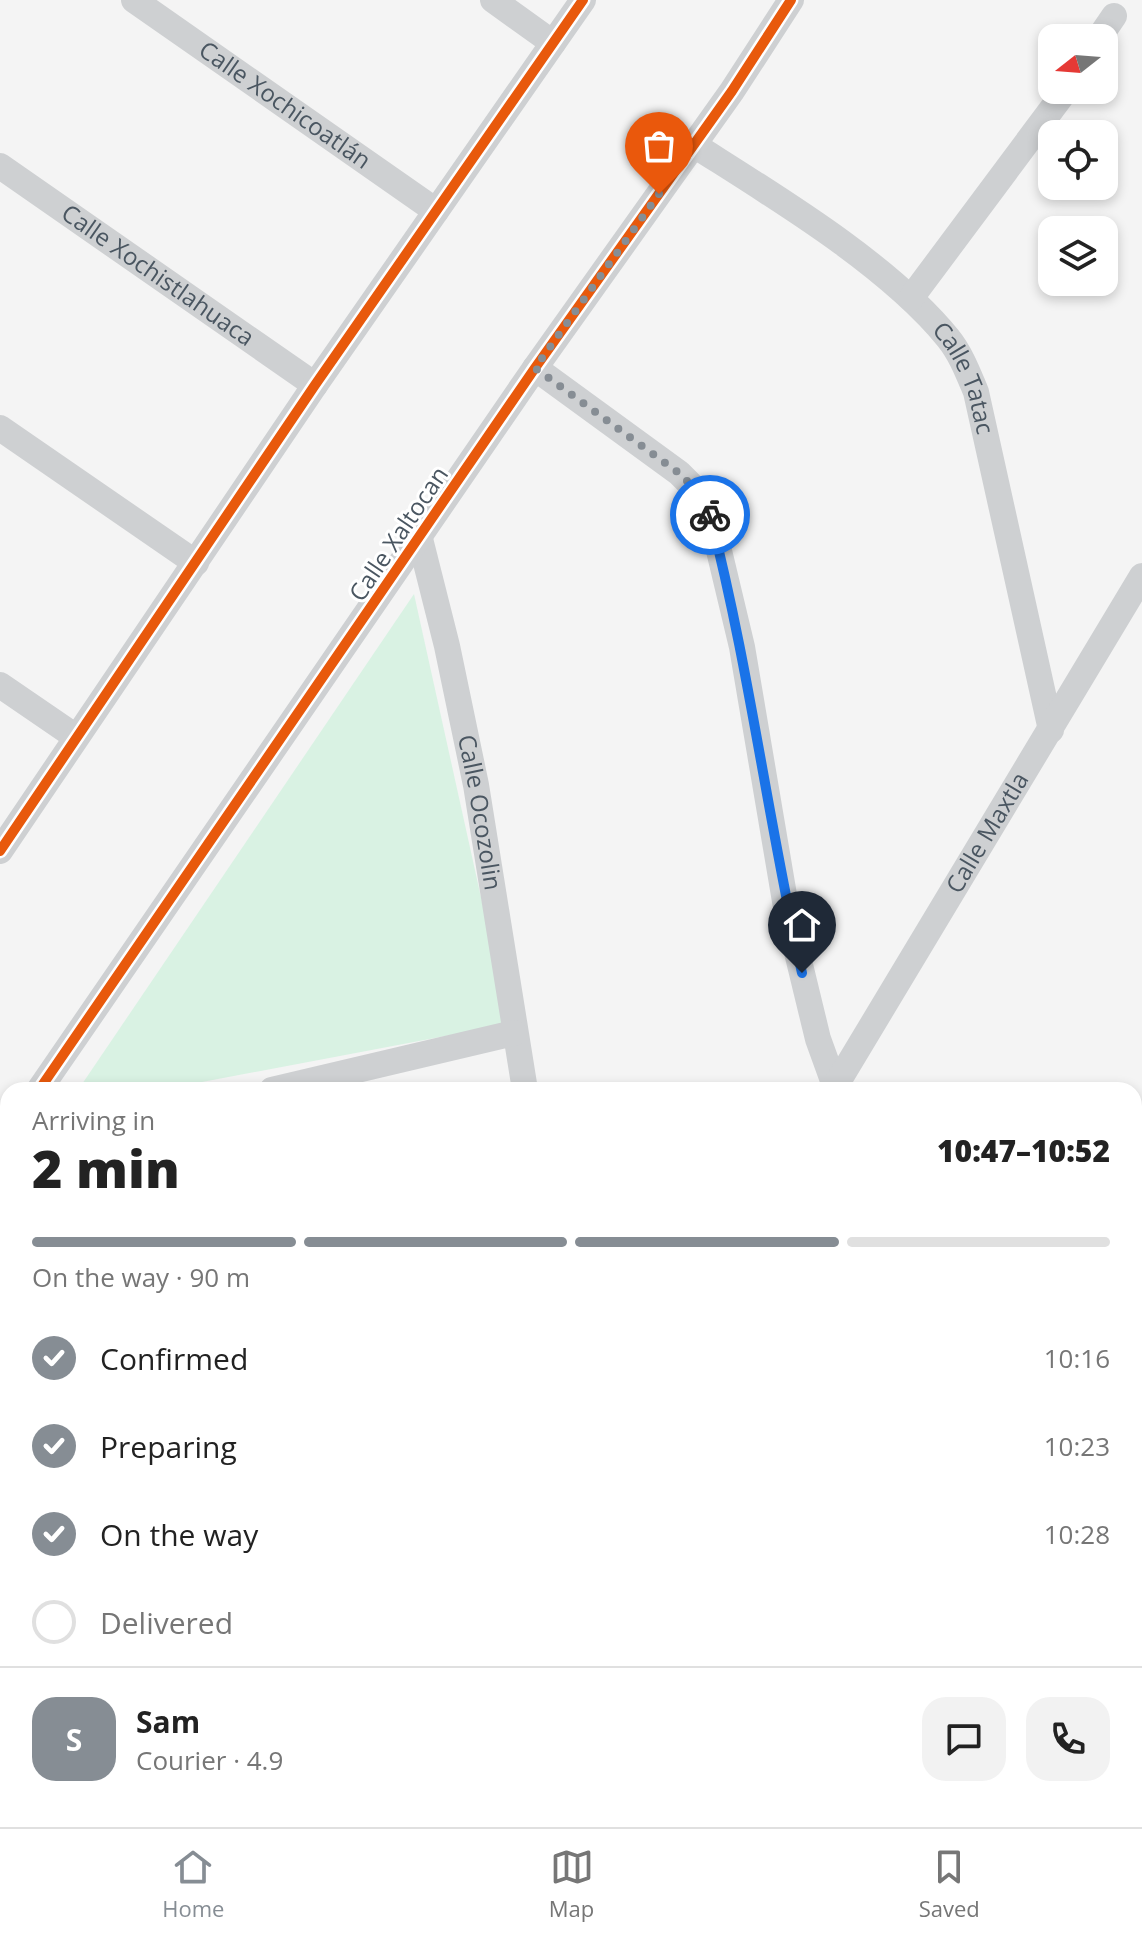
<!DOCTYPE html>
<meta charset="utf-8">
<style>
:root{--surface:#fff;--page:#f2f2f2;--text:#222;--muted:#767676;--line:#e0e0e0;--accent:#868d94}
body{margin:0;font-family:"Open Sans",sans-serif;background:var(--page);color:var(--text);height:100vh;display:flex;flex-direction:column;font-size:30px;white-space:nowrap}
*{box-sizing:border-box;margin:0}
p{font-size:26px;color:var(--muted)}
.icon{flex:none;width:44px;height:44px;fill:none;stroke:currentColor;stroke-width:2;stroke-linecap:round;stroke-linejoin:round}
.map{position:relative;flex:1;overflow:hidden}
.details{position:absolute;left:0px;top:1082px;width:1142px;height:746px;display:flex;flex-direction:column;background:var(--surface);border-radius:24px 24px 0 0;box-shadow:0 4px 12px #0003}
.details>*{flex:none}
.needle{width:52px;rotate:253deg}
.fabs{position:absolute;left:1038px;top:24px;display:grid;gap:16px}
.fabs a{display:grid;place-items:center;width:80px;height:80px;border-radius:16px;background:var(--surface);box-shadow:0 4px 12px #0003;font-size:40px}
.pin{position:absolute;display:grid;place-items:center;width:68px;height:68px;color:#fff;margin:-82px -34px;border-radius:50% 50% 50% 0;rotate:-45deg;box-shadow:0 0 8px #0007}
.pin .icon{rotate:45deg}
.courier{position:absolute;display:grid;place-items:center;width:80px;height:80px;margin:-40px;border:6px solid #1a73e8;border-radius:50%;background:#fff;color:#222;box-shadow:0 2px 10px #0007}
.headline em{font-style:normal;font-weight:800}
.headline div{display:flex;flex-direction:column-reverse}
.headline{display:flex;align-items:center;justify-content:space-between;height:136px;padding:0 32px}
h1{font-size:52px;font-weight:800;line-height:60px}
.bar{display:grid;grid-template-columns:repeat(4,1fr);gap:12px 8px;align-content:center;height:96px;padding:0 32px}
.bar i{height:10px;border-radius:6px;background:var(--line)}
.bar .on{background:var(--accent)}
.bar p{grid-column:span 4}
.line{display:flex;align-items:center;gap:20px;padding:0 32px;border-top:2px solid var(--line)}
.line div{flex:1}
.round{display:grid;place-items:center;flex:none;width:84px;height:84px;border-radius:24px;background:var(--page)}
ol{padding:0 32px;list-style:none}
li{display:flex;align-items:center;gap:24px;height:88px}
li p{margin-inline-start:auto}
li .icon{padding:8px;border-radius:50%;background:var(--accent);color:#fff;stroke-width:4}
li:last-child{color:var(--muted)}
li i{width:44px;height:44px;border:4px solid var(--line);border-radius:50%}
.menu{display:flex;justify-content:space-around;align-items:center;height:112px;border-top:2px solid var(--line);background:var(--surface);font-size:22px;color:var(--muted)}
.menu a{display:grid;justify-items:center;gap:4px}
.menu .on{color:var(--accent)}
.map>svg:first-child{display:block}
.green{fill:#d9f2e3}
.lines{fill:none;stroke-linecap:round;stroke-linejoin:round}
.service{stroke:#ced0d2;stroke-width:14}
.minor{stroke:#ced0d2;stroke-width:26}
.cycleway-casing{stroke:#fff;stroke-width:15}
.cycleway{stroke:#e8590c;stroke-width:10}
.done{stroke:#868d94;stroke-width:8;stroke-dasharray:0 14.4}
.route{stroke:#1a73e8;stroke-width:10}
.labels{text-anchor:middle;stroke-width:6;stroke-linejoin:round;paint-order:stroke}
.street-label{font-size:24px;fill:#4a5661;stroke:#fff}
</style>
<div class="map">
<svg width="1142" height="1827" viewBox="0 0 1142 1827">
<rect width="100%" height="100%" fill="#f4f4f4"/>
<polygon class="green" points="414,594 509,1024 160,1090 78,1090"/>
<g class="lines">
<g class="service">
<polyline points="1134,1577 1142,1564"/>
<polyline points="1134,1737 1142,1723"/>
<polyline points="1134,1754 1142,1759"/>
<polyline points="1132,1820 1136,1827"/>
<polyline points="1111,1827 1117,1820"/>
</g>
<g class="minor">
<path id="s1" d="M134 0 436 211"/>
<polyline points="493,0 553,43"/>
<polyline points="1099,38 1114,16"/>
<path id="s2" d="M694 145C774 196 888 264 948 338 961 354 968 373 976 392L1051 730"/>
<path id="s3" d="M0 166 315 385"/>
<polyline points="911,298 1066,90"/>
<polyline points="535,368 679,473 698,492 710,513 742,647 786,907 818,1039 835,1086"/>
<polyline points="0,428 196,563"/>
<path id="s4" d="M420 539 447 646 476 785 525 1090"/>
<polyline points="0,685 76,737"/>
<polyline points="0,851 315,385 583,0"/>
<polyline points="39,1090 535,368 732,91 791,0"/>
<polyline points="272,1090 514,1033"/>
<path id="s5" d="M833 1090 1142 576"/>
<polyline points="0,1145 8,1134"/>
<polyline points="0,1430 8,1429"/>
<polyline points="0,1740 8,1737"/>
<polyline points="391,1827 395,1820"/>
</g>
<g class="cycleway-casing">
<g id="cycleway">
<polyline points="0,851 315,385 583,0"/>
<polyline points="39,1090 535,368 732,91 791,0"/>
</g>
</g>
<use href="#cycleway" class="cycleway"/>
</g>
<g class="lines">
<polyline class="done" points="659,194 535,368 679,473 698,492 710,515"/>
<path class="route" d="M710 515C749 666 768 821 802 973"/>
</g>
<g class="labels">
<g class="street-label">
<text dy="8" stroke="none"><textPath href="#s1" startOffset="184">Calle Xochicoatlán</textPath></text>
<text dy="8" stroke="none"><textPath href="#s3" startOffset="192">Calle Xochistlahuaca</textPath></text>
<text dy="8" stroke="none"><textPath href="#s2" startOffset="364">Calle Tatac</textPath></text>
<text transform="translate(399 534) rotate(-56)" y="8">Calle Xaltocan</text>
<text dy="8" stroke="none"><textPath href="#s4" startOffset="280">Calle Ocozolin</textPath></text>
<text dy="8" stroke="none"><textPath href="#s5" startOffset="300">Calle Maxtla</textPath></text>
</g>
</g>
</svg>
<div class="fabs">
<a><svg class="needle" viewBox="-14 -14 28 28"><path d="M0-13l5 13h-10z" fill="#e53935"/><path d="M0 13l5-13h-10z" fill="#767676"/></svg></a>
<a><svg class="icon" aria-label="locate" viewBox="0 0 24 24"><circle cx="12" cy="12" r="6"/><path d="M12 2v4M12 18v4M2 12h4M18 12h4"/></svg></a>
<a><svg class="icon" aria-label="layers" viewBox="0 0 24 24"><path d="M12 4l9 5-9 5-9-5zM3 14l9 5 9-5"/></svg></a>
</div>
<div class="pin" style="left:659px;top:194px;background:#ea580c"><svg class="icon" aria-label="bag" viewBox="0 0 24 24"><path d="M5 8h14l-1 12H6zM9 8a3 3 0 0 1 6 0"/></svg></div>
<div class="pin" style="left:802px;top:973px;background:#1f2937"><svg class="icon" aria-label="home" viewBox="0 0 24 24"><path d="M3 11l9-7 9 7M6 9v11h12V9"/></svg></div>
<div class="courier" style="left:710px;top:515px"><svg class="icon" aria-label="bike" viewBox="0 0 24 24"><circle cx="6" cy="16" r="4"/><circle cx="18" cy="16" r="4"/><path d="M6 16l4-8h5l3 8M10 8l3 8H6M13 5h3"/></svg></div>
<section class="details">
<div class="headline"><div><h1>2 min</h1><p>Arriving in</p></div><em>10:47–10:52</em></div>
<div class="bar"><i class="on"></i><i class="on"></i><i class="on"></i><i></i><p>On the way · 90 m</p></div>
<ol>
<li><svg class="icon" aria-label="check" viewBox="0 0 24 24"><path d="M5 12l5 5 9-10"/></svg>Confirmed<p>10:16</p></li>
<li><svg class="icon" aria-label="check" viewBox="0 0 24 24"><path d="M5 12l5 5 9-10"/></svg>Preparing<p>10:23</p></li>
<li><svg class="icon" aria-label="check" viewBox="0 0 24 24"><path d="M5 12l5 5 9-10"/></svg>On the way<p>10:28</p></li>
<li><i></i>Delivered</li>
</ol>
<div class="line" style="height:144px"><b class="round" style="background:var(--accent);color:#fff">S</b><div><b>Sam</b><p>Courier · 4.9</p></div><a class="round"><svg class="icon" aria-label="chat" viewBox="0 0 24 24"><path d="M4 5h16v11H9l-5 4z"/></svg></a><a class="round"><svg class="icon" aria-label="phone" viewBox="0 0 24 24"><path d="M5 4h4l2 5-3 2q2 4 5 5l2-3 5 2v4C11 20 4 13 5 4z"/></svg></a></div>
</section>
</div>
<nav class="menu">
<a class="on"><svg class="icon" aria-label="home" viewBox="0 0 24 24"><path d="M3 11l9-7 9 7M6 9v11h12V9"/></svg>Home</a>
<a><svg class="icon" aria-label="map" viewBox="0 0 24 24"><path d="M3 6l6-2 6 2 6-2v14l-6 2-6-2-6 2zM9 4v14M15 6v14"/></svg>Map</a>
<a><svg class="icon" aria-label="saved" viewBox="0 0 24 24"><path d="M7 4h10v16l-5-4-5 4z"/></svg>Saved</a>
</nav>
